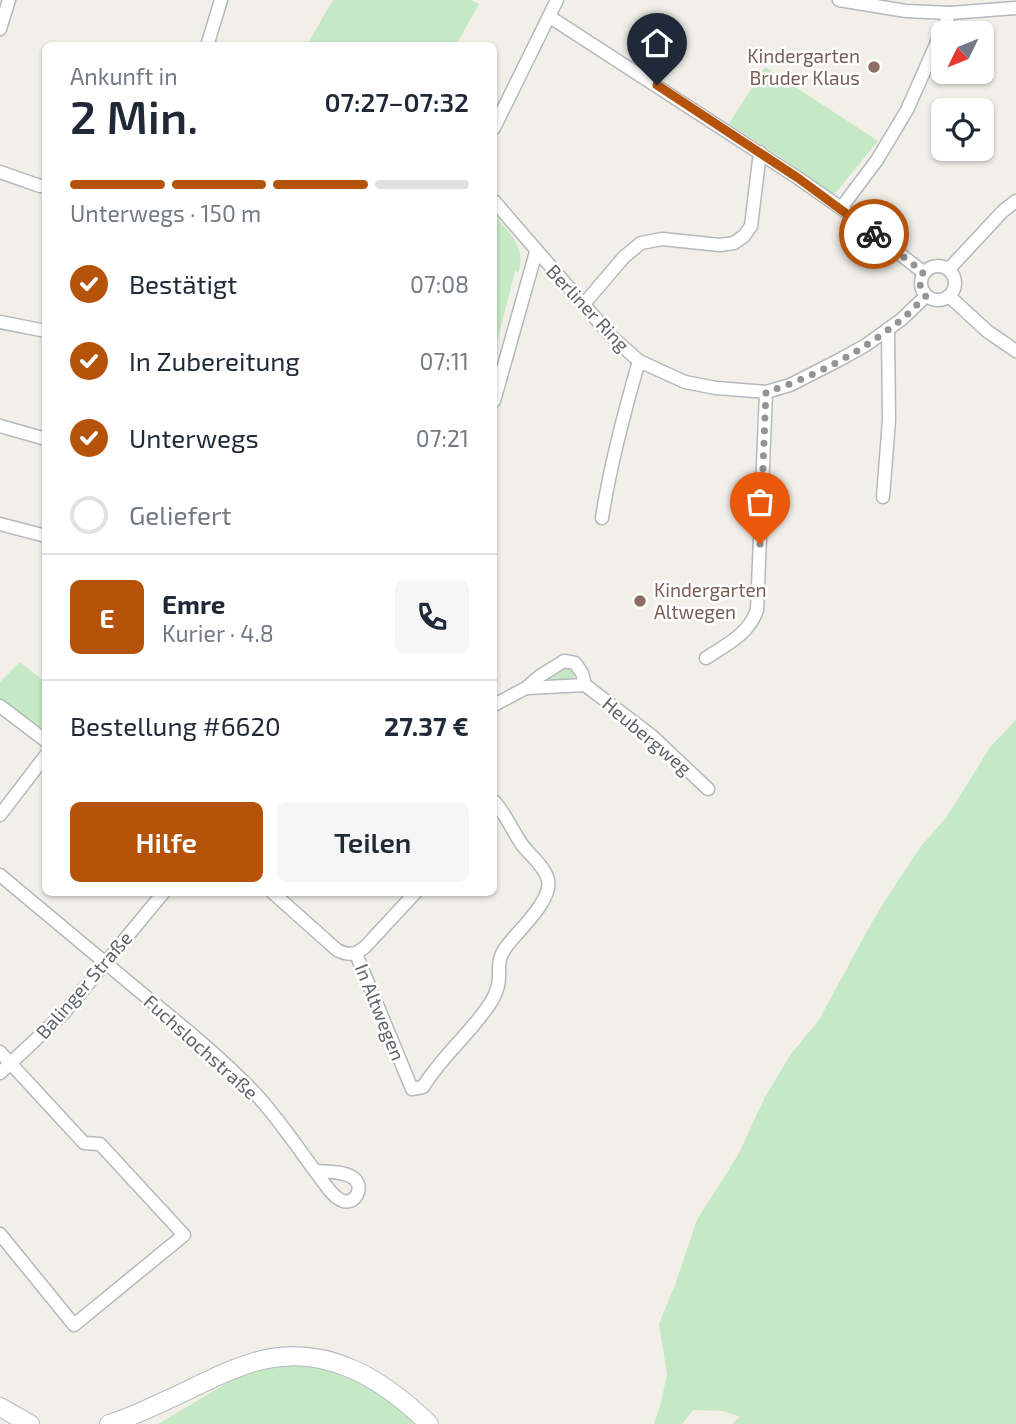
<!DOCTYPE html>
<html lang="de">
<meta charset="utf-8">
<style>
:root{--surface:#fff;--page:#f6f6f7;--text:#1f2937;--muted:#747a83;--line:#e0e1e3;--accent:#b45309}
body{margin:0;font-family:"Exo 2",sans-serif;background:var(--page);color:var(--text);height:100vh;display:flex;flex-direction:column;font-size:26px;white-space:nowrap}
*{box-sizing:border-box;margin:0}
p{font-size:23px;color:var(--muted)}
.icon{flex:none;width:38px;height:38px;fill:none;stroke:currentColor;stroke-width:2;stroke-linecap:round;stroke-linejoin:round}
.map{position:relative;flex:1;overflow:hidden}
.panel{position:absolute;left:42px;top:42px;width:455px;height:854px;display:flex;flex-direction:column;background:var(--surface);border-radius:10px;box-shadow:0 2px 5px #0004}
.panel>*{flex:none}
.needle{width:46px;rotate:227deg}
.tools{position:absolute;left:931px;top:21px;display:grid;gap:14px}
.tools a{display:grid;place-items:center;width:63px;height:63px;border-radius:10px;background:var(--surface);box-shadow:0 2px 5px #0004;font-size:35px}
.pin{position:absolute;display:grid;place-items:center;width:60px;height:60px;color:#fff;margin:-72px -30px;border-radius:50% 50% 50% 0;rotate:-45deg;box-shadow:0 0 7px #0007}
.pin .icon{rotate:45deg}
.courier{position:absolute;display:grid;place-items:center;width:70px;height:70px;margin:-35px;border:5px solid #b45309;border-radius:50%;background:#fff;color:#222;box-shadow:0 2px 9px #0007}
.headline em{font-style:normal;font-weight:600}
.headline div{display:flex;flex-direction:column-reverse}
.headline{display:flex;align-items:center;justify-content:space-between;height:119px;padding:0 28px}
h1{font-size:46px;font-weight:600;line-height:52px}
.bar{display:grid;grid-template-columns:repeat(4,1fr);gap:10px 7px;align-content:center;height:84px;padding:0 28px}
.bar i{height:9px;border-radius:5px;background:var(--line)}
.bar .current{background:var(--accent)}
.bar p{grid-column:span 4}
.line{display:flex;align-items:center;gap:18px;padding:0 28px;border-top:2px solid var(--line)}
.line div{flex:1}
.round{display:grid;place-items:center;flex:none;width:74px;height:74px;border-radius:10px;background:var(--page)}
ol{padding:0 28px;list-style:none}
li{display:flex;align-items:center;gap:21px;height:77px}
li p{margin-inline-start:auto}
li .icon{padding:7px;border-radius:50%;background:var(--accent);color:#fff;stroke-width:4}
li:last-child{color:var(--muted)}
li i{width:38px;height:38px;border:4px solid var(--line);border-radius:50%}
.cta{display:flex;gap:14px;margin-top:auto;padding:14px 28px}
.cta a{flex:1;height:80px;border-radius:10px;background:var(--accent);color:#fff;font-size:28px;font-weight:600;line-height:80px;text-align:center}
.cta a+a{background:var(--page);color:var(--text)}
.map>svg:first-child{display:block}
.green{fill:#c5e8c5}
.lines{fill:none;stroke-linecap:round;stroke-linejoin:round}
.street-casing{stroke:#b5b8bc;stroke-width:15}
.secondary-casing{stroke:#b6babf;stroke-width:20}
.street{stroke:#fff;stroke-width:12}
.secondary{stroke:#fff;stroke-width:18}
.done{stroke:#929495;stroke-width:7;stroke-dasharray:0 12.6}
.route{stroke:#b45309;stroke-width:9}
.education-dot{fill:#8d6e63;stroke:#fff;stroke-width:2.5}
.labels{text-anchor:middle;stroke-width:5;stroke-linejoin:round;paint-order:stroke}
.education-label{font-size:19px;fill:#785e54;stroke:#fff;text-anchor:end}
.street-label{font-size:19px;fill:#5f6368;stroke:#fff}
</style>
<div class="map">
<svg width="1016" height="1424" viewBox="0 0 1016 1424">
<rect width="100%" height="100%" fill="#f1efe8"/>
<g class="green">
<polygon points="333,0 471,0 479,4 456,45 314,46 308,43"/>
<polygon points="765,67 878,141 833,196 781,157 729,124"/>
<path d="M494 215C511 236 525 243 519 272L515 271 494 354Z"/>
<polygon points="20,662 45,682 45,734 20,717 0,699 0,682"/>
<polygon points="568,667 574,670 574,677 564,681 544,682"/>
<polygon points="1016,720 1016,1424 732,1424 740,1417 723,1411 693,1410 682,1424 654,1424 661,1403 667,1374 659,1324 675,1285 697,1220 738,1155 765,1097 791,1054 819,1020 872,922 899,879 921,846 946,818 991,746"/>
<polygon points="314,1364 366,1381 421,1424 158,1424 244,1373 267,1366"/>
</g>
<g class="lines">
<g class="street-casing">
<g id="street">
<polyline points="839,0 906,11 950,13 1015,8"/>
<polyline points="550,17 798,178 841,208 923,272"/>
<polyline points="0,29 9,0"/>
<polyline points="207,46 221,0"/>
<polyline points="494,128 557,0"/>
<polyline points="0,172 40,186 46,185"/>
<polyline points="494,201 610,335 639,361 685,382 716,388 766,392 790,385 839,360 866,345 902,319 926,296"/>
<polyline points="841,208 877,160 907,110 950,13"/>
<circle cx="938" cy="283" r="17"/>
<polyline points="949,269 1003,211 1016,201"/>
<polyline points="949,296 987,331 1016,351"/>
<polyline points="583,305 624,257 641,243 662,239 720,245 734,243 744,236 751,226 760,152"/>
<polyline points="0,322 46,331"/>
<polyline points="494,401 536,252"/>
<polyline points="0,426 46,439"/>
<polyline points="883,497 889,420 888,329"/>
<path d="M602 518C610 465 624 413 639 361"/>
<polyline points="0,524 46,536"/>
<path d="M706 658C726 645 749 634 757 610L766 392"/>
<polyline points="527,688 585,685"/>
<polyline points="494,705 526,688 540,676 564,661 575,663 582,673 585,685 652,736 708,789"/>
<polyline points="0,706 46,741"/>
<polyline points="0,815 46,755"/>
<path d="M0 875C48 915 96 955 144 995 181 1025 219 1056 252 1090 276 1115 295 1144 315 1171 322 1179 329 1193 339 1199 354 1209 367 1186 352 1177 342 1171 327 1172 316 1171"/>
<path d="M272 892 337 950C349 956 355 955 365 947L416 892"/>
<path d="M356 954 412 1089 423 1087C440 1059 465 1038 484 1012 492 1002 499 990 499 977 499 965 498 958 506 947 517 932 553 900 548 880 545 867 531 856 523 846 512 831 506 814 494 801"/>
<polyline points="0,1052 84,1143 100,1144 184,1235 74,1325 0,1234"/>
<polyline points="0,1073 63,1014 164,892"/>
</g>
</g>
<g class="secondary-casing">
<g id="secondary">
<polyline points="0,1407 30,1424"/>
<path d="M109 1424C133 1417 155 1405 178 1395 205 1382 233 1367 262 1360 328 1344 384 1380 429 1424"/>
</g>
</g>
<use href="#street" class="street"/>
<use href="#secondary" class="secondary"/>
</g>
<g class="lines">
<path class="done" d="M760 544 766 392C815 377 863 351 902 319 911 312 918 303 926 296L920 285 923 272 874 234"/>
<polyline class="route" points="657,85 798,178 874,234"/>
</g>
<g class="education-dot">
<circle cx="874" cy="67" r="7"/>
<circle cx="640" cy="601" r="7"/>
</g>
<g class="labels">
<g class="education-label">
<text x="860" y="63">Kindergarten<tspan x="860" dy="22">Bruder Klaus</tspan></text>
<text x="654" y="597" text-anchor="start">Kindergarten<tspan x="654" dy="22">Altwegen</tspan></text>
</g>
<g class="street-label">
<text transform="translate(588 308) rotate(47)" y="7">Berliner Ring</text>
<text transform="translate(647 736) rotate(40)" y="7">Heubergweg</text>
<text transform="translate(84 985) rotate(-49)" y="7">Balinger Straße</text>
<text transform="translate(380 1012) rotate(68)" y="7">In Altwegen</text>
<text transform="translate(201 1047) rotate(42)" y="7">Fuchslochstraße</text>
</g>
</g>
</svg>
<div class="tools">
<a><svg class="needle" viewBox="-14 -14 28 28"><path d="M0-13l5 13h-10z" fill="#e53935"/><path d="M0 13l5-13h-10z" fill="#747a83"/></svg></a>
<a><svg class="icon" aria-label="locate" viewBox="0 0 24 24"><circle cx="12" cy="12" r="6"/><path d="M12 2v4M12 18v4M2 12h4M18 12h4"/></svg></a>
</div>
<div class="pin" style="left:760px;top:544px;background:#ea580c"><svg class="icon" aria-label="bag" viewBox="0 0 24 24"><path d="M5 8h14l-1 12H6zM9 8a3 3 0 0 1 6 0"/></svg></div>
<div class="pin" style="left:657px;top:85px;background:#1f2937"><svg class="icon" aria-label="home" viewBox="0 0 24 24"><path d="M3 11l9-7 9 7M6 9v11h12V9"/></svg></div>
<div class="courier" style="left:874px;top:234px"><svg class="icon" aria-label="bike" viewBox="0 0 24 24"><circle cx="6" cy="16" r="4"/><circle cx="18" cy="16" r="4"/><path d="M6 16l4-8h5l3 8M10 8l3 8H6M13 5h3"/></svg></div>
<section class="panel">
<div class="headline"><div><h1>2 Min.</h1><p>Ankunft in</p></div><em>07:27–07:32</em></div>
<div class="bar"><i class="current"></i><i class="current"></i><i class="current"></i><i></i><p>Unterwegs · 150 m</p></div>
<ol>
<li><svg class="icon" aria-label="check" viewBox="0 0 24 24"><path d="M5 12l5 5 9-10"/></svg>Bestätigt<p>07:08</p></li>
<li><svg class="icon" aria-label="check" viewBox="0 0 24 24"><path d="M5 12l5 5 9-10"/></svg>In Zubereitung<p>07:11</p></li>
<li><svg class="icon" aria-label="check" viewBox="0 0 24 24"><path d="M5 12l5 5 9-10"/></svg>Unterwegs<p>07:21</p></li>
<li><i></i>Geliefert</li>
</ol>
<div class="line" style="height:126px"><b class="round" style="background:var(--accent);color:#fff">E</b><div><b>Emre</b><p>Kurier · 4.8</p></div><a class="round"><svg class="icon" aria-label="phone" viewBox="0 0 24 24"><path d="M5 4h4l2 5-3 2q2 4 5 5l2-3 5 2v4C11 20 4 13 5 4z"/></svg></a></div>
<div class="line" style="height:91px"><div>Bestellung #6620</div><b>27.37 €</b></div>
<div class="cta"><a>Hilfe</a><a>Teilen</a></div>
</section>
</div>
